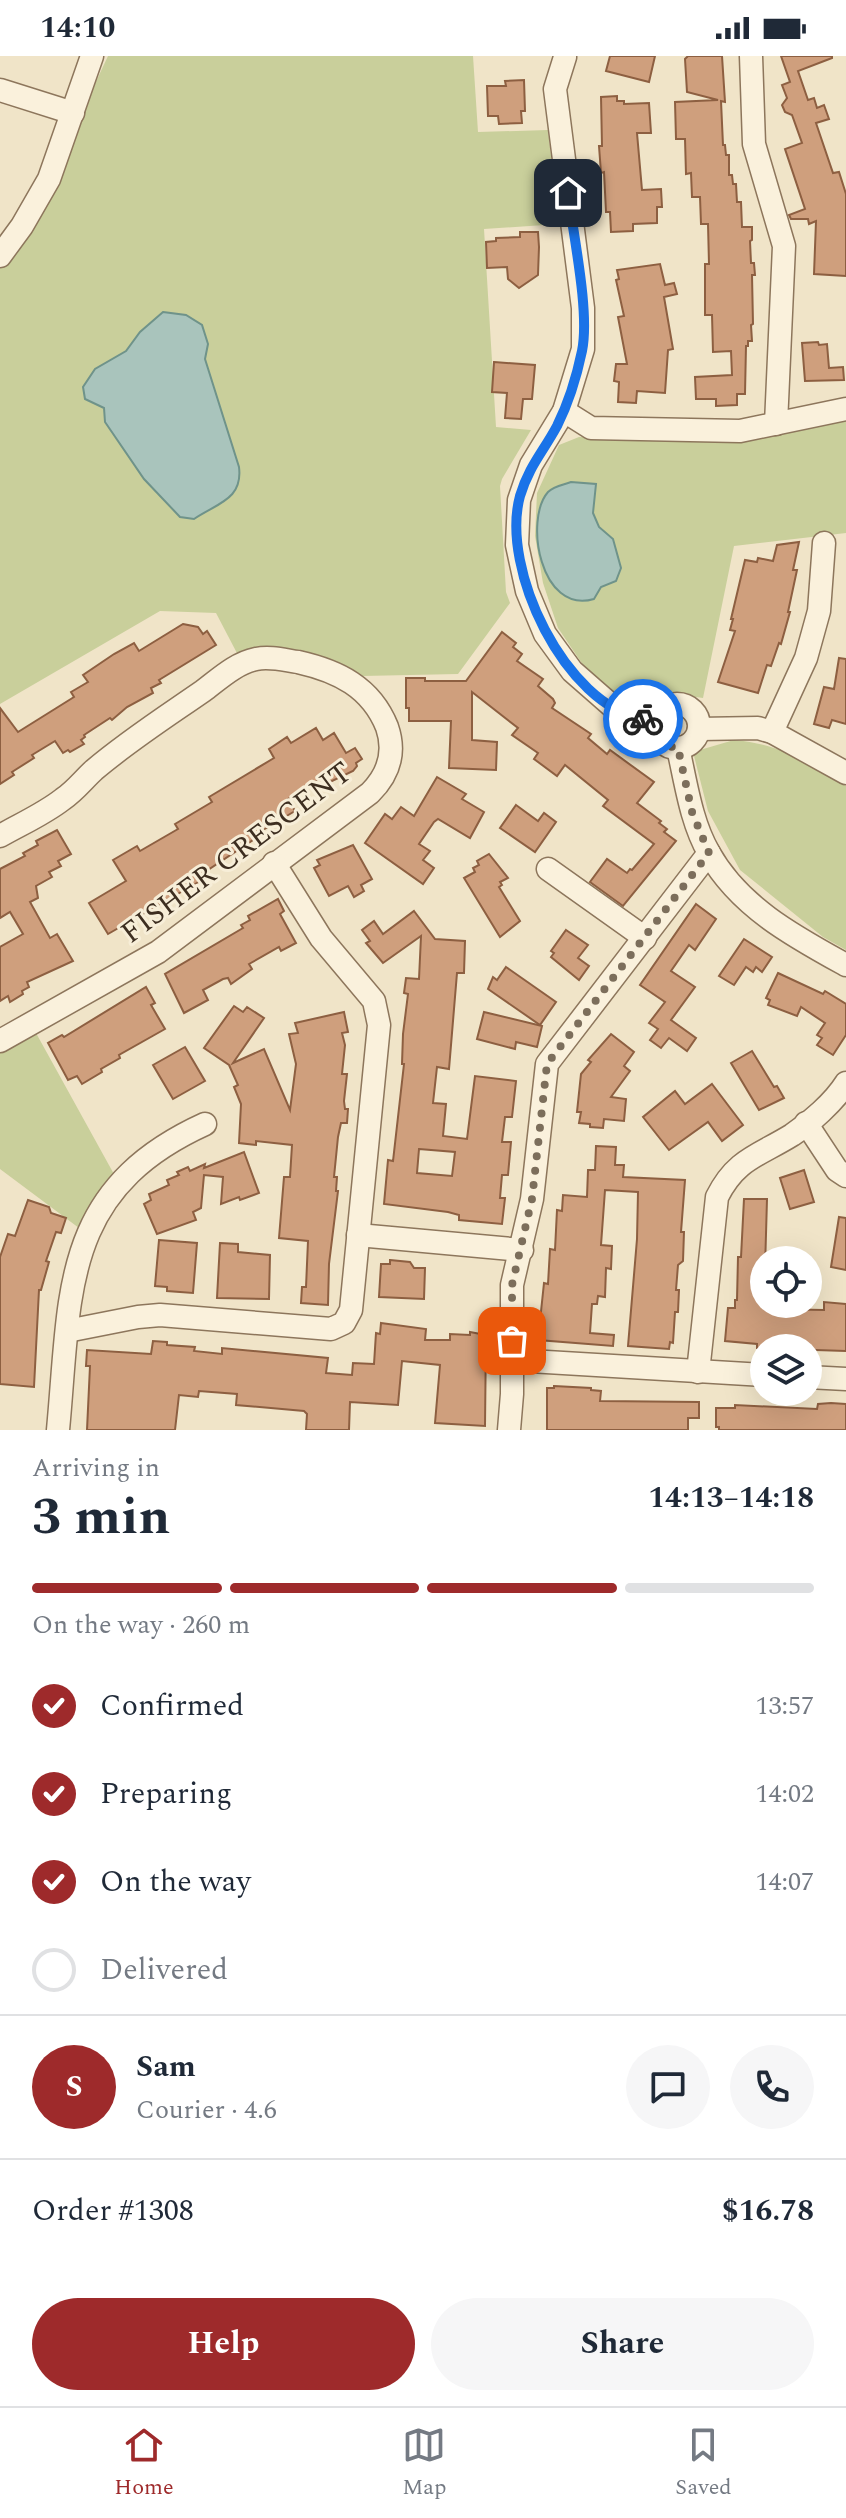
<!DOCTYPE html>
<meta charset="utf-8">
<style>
:root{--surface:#fff;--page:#f6f6f7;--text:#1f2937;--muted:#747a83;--line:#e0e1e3;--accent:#9e2a2b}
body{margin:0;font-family:Spectral,serif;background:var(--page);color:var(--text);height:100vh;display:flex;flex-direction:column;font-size:30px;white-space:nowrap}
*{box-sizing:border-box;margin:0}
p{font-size:26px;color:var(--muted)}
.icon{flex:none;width:44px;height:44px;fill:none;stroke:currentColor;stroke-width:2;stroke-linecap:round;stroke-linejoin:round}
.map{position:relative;height:1374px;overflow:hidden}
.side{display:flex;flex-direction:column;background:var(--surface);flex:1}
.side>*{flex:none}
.fabs{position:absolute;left:750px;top:1190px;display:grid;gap:16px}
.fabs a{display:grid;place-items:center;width:72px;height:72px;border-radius:50%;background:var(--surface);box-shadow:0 8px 32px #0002;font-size:40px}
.pin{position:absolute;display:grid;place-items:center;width:68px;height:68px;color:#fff;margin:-34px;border-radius:16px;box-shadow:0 4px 12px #0006}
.courier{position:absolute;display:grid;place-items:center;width:80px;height:80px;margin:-40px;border:6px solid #1a73e8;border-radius:50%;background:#fff;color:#222;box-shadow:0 2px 10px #0007}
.summary em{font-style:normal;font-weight:700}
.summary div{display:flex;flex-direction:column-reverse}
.summary{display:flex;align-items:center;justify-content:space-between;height:136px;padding:0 32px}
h1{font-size:52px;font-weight:700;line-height:60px}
.bar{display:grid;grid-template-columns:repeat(4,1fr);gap:12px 8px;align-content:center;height:96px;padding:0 32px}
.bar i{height:10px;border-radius:6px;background:var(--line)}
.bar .current{background:var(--accent)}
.bar p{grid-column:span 4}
.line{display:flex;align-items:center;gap:20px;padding:0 32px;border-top:2px solid var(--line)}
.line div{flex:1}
.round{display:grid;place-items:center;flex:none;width:84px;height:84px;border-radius:42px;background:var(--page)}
ol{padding:0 32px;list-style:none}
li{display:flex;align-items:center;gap:24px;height:88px}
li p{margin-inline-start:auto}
li .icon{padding:8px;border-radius:50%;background:var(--accent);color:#fff;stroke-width:4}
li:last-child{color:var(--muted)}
li i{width:44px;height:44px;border:4px solid var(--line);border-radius:50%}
.primary-button{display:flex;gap:16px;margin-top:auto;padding:16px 32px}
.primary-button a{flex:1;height:92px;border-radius:48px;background:var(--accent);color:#fff;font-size:32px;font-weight:700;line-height:92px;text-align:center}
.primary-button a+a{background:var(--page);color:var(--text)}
.status{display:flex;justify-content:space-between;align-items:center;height:56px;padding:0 40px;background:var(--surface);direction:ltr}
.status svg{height:22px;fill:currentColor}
.dock{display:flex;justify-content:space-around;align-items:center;height:112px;border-top:2px solid var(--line);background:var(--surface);font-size:22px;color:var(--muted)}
.dock a{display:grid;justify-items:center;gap:4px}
.dock .current{color:var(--accent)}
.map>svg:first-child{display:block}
.green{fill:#c9cf9b}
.water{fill:#a9c4bc;stroke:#6f938a;stroke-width:2}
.building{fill:#cf9f7d;stroke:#8d5f41;stroke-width:2;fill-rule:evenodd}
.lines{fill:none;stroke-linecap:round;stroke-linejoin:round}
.minor-casing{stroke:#8d765c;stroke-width:25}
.minor{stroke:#faf1dc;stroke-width:22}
.done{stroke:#7c6e5b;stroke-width:8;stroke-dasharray:0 14.4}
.route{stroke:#1a73e8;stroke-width:10}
.labels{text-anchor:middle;stroke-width:6;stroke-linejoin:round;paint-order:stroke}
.street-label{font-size:30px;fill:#3d2e20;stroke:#f7eed8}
</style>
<div class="status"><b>14:10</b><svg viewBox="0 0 49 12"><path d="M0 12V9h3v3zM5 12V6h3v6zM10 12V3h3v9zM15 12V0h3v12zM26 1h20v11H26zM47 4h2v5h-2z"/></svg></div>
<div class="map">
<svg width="846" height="1374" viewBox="0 0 846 1374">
<rect width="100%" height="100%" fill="#f0e4c8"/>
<g class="green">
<polygon points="108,0 473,0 478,76 548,74 559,168 484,173 496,371 531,374 502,423 500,430 506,536 510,547 458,618 362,620 329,605 239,601 216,557 160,555 0,648 0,186 93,32"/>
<polygon points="846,362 846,477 734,490 703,642 675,638 651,650 609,638 581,606 558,572 543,527 535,480 537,437 559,389 579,381 732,383"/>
<path d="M734 684C780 688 808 706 846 730V894L823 881 740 814 708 755 693 696Z"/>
<polygon points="36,977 115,1120 95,1143 79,1172 0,1113 0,996"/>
</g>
<g class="water">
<path d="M163 256 186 259 202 269 208 288 205 303 239 411C243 443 218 447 194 463L180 461 144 423 105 366 104 352 85 343 83 331 95 313 126 295 140 276Z"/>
<path d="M571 426 596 428 593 457 599 471 613 483 621 512 616 525 601 531 594 543C540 559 524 463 548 436 554 430 563 429 571 426Z"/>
</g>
<g class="building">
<polygon points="610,0 655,0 649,26 606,15"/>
<polygon points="688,0 722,0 725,46 721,45 723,89 725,89 726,99 729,99 729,119 732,119 733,128 736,128 737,146 741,146 742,171 752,171 752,184 750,185 751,207 754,207 755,219 752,219 753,268 751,269 752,285 748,285 748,290 746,290 745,338 737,338 737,349 716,350 716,343 696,343 695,321 732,319 731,295 713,296 712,259 705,259 705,208 709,208 708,168 701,168 700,141 692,141 691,117 686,118 685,83 676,83 675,46 718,44 687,36 685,3"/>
<polygon points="781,0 832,0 832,2 798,15 808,44 814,42 817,52 824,49 829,63 816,67 833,117 839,116 846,138 846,220 814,218 816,165 809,168 808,163 791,163 789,159 805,153 785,93 802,87 792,59 785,56 782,49 787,42 782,29 790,26"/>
<polygon points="524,24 525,55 521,55 522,67 499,68 498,60 488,60 487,30 506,30 505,25"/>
<polygon points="617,40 617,45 624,45 624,48 649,47 651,77 637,77 642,134 661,133 662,151 657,151 657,167 633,168 633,175 611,176 610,156 606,156 604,116 601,117 599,90 602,90 601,41"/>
<polygon points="520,176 538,176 539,191 538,219 519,232 508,223 507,211 487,212 486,186 496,185 496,182 520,181"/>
<polygon points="660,208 665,229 674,227 677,238 664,241 673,293 668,294 665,337 637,335 636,347 618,346 619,326 614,325 616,308 627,308 618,261 624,260 616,224 619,223 617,214"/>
<polygon points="818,286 819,289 827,288 829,312 843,311 844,324 805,325 802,287"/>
<polygon points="494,306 535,309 532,343 523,343 521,363 505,362 507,337 492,336"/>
<polygon points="799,486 793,514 797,514 788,556 790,556 781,588 779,587 771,610 767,609 758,637 718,626 735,575 730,574 733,563 731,563 745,504 757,506 758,502 773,505 777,489"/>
<polygon points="183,568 198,571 203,578 207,575 216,589 159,624 161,627 151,632 153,637 127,651 112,664 110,662 84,679 85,681 81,684 84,688 70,696 68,694 63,697 55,685 32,699 34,702 12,716 14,719 0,728 0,652 18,676 74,641 71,636 88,626 83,619 114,598 134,587 139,595"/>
<polygon points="502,576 516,587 513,591 522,598 517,605 543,623 538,630 553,643 555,647 552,652 591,678 588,682 607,698 610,694 654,726 637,747 661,765 659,767 667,773 664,776 676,785 623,850 590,826 607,803 627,817 630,813 632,814 654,788 603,750 608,744 565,709 557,720 534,703 538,697 512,679 518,672 472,636 472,684 497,686 496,714 449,712 451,665 409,665 409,652 406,652 406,622 425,622 425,625 466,625"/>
<polygon points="839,602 846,603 846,668 832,664 829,672 814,668 824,631 834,633"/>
<polygon points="316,672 323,684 334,677 346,697 355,692 362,703 356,707 357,710 353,715 328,727 324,720 288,743 295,755 263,774 258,777 259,780 199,820 202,824 108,878 89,847 126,825 113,804 137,790 140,795 178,773 175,768 212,746 209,741 274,702 269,693 287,681 291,687"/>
<polygon points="437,721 466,738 462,743 484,756 470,782 438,763 434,766 419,788 430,795 423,804 434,812 423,828 365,787 385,758 392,763 401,751 414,760"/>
<polygon points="516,749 538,765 544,757 556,766 535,796 500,772"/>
<polygon points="57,774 71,798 58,805 61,810 49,816 52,821 36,830 38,842 30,846 50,882 57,878 73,905 27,926 29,931 22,935 23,938 10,946 8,940 0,945 0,891 23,878 10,856 0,862 0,813 25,800 23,797 38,789 36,785"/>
<polygon points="353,789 372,823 361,829 364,835 354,841 348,830 329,840 314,812 320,809 317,804"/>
<polygon points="489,798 508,822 500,826 502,829 499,831 520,865 500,881 464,822 475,816 473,812 479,809 477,805"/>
<polygon points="278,843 284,855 280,858 296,887 281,895 279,891 249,908 252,913 231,928 228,922 223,923 203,934 208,944 184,957 165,918 243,872 241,869 250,864 248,860"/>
<polygon points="696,848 716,863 695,894 689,889 671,915 695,931 671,964 696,982 687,995 669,982 661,992 650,984 658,973 649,967 665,946 640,929"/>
<path d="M414 855 435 883 465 885 464 917H457L449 1013 437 1011 433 1047 446 1048 443 1080 467 1083 475 1020 516 1025 512 1061H505L502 1086H511L508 1119H502L500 1142H505L502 1168 459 1164V1159L448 1156 384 1148 388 1104 393 1105 404 1008H402L403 978 408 938 404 937 406 922 419 923 421 880 383 907 366 887 370 885 362 874 374 865 383 878ZM419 1093 455 1096 452 1120 417 1117Z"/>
<polygon points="566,874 588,889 578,902 589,910 579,924 551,901 554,897 551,895"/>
<polygon points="744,883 772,901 762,916 756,911 753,916 746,911 734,929 719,920"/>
<polygon points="506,911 556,946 540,969 488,933 493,921 497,924"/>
<polygon points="778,917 823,938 825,935 846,948 846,979 833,999 817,989 822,982 817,979 825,967 801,951 797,960 768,949 770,944 766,942"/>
<polygon points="146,931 155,947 151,949 165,973 119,999 120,1002 101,1013 102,1016 82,1028 77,1020 68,1024 48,987 62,979 64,981"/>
<polygon points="234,950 243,956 247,951 264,962 233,1007 264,993 290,1054 296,1008 289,978 298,977 295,967 344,956 348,976 342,977 345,989 342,1018 347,1018 344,1045 345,1053 348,1053 347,1067 341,1067 338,1081 334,1121 337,1121 336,1135 338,1135 329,1208 328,1249 301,1247 302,1231 306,1231 308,1185 279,1182 284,1121 290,1121 292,1089 256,1085 256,1089 239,1087 241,1048 234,1031 238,1029 229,1009 204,992"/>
<polygon points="484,956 542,970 537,991 516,986 515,993 477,983"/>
<polygon points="611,978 634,996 624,1010 630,1015 611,1041 626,1043 624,1065 604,1063 603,1072 590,1071 590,1068 579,1067 581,1056 577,1056 581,1018 591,1006 588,1004"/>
<polygon points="185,991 205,1025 173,1043 153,1009"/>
<polygon points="752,995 774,1031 777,1030 784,1042 759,1054 731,1007"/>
<polygon points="712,1028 743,1069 722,1085 708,1066 669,1094 643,1061 675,1035 685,1048"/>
<polygon points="596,1090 616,1091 615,1109 624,1109 623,1121 685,1124 681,1176 684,1176 683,1205 678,1209 676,1234 679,1234 678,1256 675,1256 673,1287 670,1286 669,1293 628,1290 637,1183 638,1136 605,1134 601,1189 612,1190 611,1213 606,1212 605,1241 598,1240 597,1248 592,1248 590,1277 614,1279 613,1290 538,1284 544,1227 548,1228 550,1193 555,1194 557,1154 562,1155 563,1139 587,1141 588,1114 595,1114"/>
<polygon points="244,1096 259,1137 240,1144 239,1141 221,1148 223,1121 204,1119 201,1152 193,1156 196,1164 157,1178 144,1148 151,1144 149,1138 169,1129 167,1124 179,1119 177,1116 188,1111 190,1115 205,1108 204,1112"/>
<polygon points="804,1114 814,1146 790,1153 780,1122"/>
<polygon points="744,1143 767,1143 764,1248 770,1248 770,1253 824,1254 824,1246 846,1248 846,1295 757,1292 757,1288 725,1285 728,1252 735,1252 735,1244 737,1244 738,1201 741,1201"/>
<polygon points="28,1144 49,1151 51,1157 66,1162 61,1177 56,1176 46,1205 49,1206 41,1234 39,1234 34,1331 0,1328 0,1201 8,1178 15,1180"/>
<polygon points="839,1161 846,1162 846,1214 831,1211"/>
<polygon points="159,1184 197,1187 193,1237 167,1235 167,1231 155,1230"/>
<polygon points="220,1187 238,1188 238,1196 270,1199 269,1243 217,1242"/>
<polygon points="390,1204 410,1206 414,1212 425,1212 424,1243 379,1241 381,1208 390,1208"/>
<polygon points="381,1267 426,1273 425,1284 450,1284 450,1278 470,1279 470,1276 486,1279 485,1370 435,1367 440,1309 402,1305 398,1349 350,1346 349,1374 306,1374 307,1358 304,1355 236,1349 237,1338 199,1335 198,1341 179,1339 175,1374 87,1374 90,1310 86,1310 87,1294 151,1298 153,1285 167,1286 167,1289 195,1291 194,1295 222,1298 222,1292 328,1302 326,1317 352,1319 353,1307 374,1308 376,1277 380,1278"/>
<polygon points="554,1330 591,1332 591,1334 601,1335 600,1345 699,1346 699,1362 688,1362 688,1374 547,1374 547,1332 554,1332"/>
<polygon points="831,1347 846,1348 846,1374 719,1374 719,1371 716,1371 716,1352 735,1352 735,1349 817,1353 818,1348"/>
</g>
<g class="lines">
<g class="minor-casing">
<g id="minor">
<polyline points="751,0 754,88 784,190 776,368"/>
<polyline points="565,1 555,33 583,252 583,293 564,355 531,409 519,444 517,489 527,535 545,578 572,615 620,657 656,665"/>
<polyline points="0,34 73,57"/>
<polyline points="0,200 22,170 49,123 92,0"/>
<polyline points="564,355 591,372 740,375 846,353"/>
<circle cx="677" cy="670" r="22"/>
<polyline points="699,673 758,672 772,676 846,717"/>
<polyline points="772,676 806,602 819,555 824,487"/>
<path d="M678 692C686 727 691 766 709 797 739 851 795 881 846 909"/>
<path d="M0 780C21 768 44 758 63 743 75 735 84 723 94 714 128 685 167 660 203 635 219 623 236 607 256 603 270 600 284 604 298 606 338 615 371 631 387 671 396 697 388 719 370 737L158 896 0 985"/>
<polyline points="548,813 645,882"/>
<polyline points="806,1067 837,1114 846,1120"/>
<polyline points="358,1179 522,1194"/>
<polyline points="67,1275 138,1261 160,1259 331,1273 344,1267 351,1254 379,969 374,945 321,882 274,807"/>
<polyline points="513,1304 764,1319"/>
<path d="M698 1316 717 1141C736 1103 758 1100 792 1079 810 1067 834 1046 846 1027"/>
<polyline points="808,1321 846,1323"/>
<path d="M58 1374C71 1237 60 1134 205 1068"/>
<polyline points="509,1374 512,1338 512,1229 532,1143 547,1008 709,797"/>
</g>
</g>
<use href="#minor" class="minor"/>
</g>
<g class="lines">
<path class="done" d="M512 1285V1229L532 1143 547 1008 709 797 692 756 678 692C662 690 655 680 656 665L643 663"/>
<path class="route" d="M568 137C573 178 590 256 582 295 577 319 568 348 557 370 543 396 529 410 520 440 500 513 565 649 643 663"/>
</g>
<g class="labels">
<g class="street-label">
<text transform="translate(236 796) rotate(-37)" y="10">FISHER CRESCENT</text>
</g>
</g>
</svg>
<div class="fabs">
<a><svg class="icon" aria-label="locate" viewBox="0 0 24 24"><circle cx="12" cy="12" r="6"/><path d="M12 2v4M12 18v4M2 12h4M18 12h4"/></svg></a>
<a><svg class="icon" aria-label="layers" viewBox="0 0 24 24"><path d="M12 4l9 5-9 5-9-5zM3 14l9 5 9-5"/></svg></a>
</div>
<div class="pin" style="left:512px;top:1285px;background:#ea580c"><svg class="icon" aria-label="bag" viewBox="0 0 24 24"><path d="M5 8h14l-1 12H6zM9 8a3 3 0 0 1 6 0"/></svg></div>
<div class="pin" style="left:568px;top:137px;background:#1f2937"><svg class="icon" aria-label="home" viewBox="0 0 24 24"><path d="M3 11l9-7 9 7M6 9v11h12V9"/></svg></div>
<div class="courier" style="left:643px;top:663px"><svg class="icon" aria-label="bike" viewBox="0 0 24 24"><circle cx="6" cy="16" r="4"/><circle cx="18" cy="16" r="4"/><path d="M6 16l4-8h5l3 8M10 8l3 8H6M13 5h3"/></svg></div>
</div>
<section class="side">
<div class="summary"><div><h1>3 min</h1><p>Arriving in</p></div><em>14:13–14:18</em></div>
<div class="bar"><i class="current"></i><i class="current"></i><i class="current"></i><i></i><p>On the way · 260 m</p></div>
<ol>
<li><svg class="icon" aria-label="check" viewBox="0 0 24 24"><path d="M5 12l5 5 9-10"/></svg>Confirmed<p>13:57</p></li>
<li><svg class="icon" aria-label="check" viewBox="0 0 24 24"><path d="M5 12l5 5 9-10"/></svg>Preparing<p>14:02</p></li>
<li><svg class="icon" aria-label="check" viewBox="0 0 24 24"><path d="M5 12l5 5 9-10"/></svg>On the way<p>14:07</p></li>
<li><i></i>Delivered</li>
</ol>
<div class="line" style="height:144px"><b class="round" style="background:var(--accent);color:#fff">S</b><div><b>Sam</b><p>Courier · 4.6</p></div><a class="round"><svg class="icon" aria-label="chat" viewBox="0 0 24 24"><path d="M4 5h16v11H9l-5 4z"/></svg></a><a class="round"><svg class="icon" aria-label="phone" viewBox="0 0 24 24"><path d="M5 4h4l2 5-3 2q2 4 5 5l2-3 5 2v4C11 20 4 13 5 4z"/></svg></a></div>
<div class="line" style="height:104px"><div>Order #1308</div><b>$16.78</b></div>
<div class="primary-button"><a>Help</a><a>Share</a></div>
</section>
<nav class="dock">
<a class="current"><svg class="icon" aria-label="home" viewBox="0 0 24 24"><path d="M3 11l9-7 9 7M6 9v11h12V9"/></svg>Home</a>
<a><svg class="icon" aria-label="map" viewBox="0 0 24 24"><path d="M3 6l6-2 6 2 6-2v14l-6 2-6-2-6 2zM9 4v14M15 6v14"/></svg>Map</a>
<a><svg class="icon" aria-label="saved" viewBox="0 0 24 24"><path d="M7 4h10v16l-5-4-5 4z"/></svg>Saved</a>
</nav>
